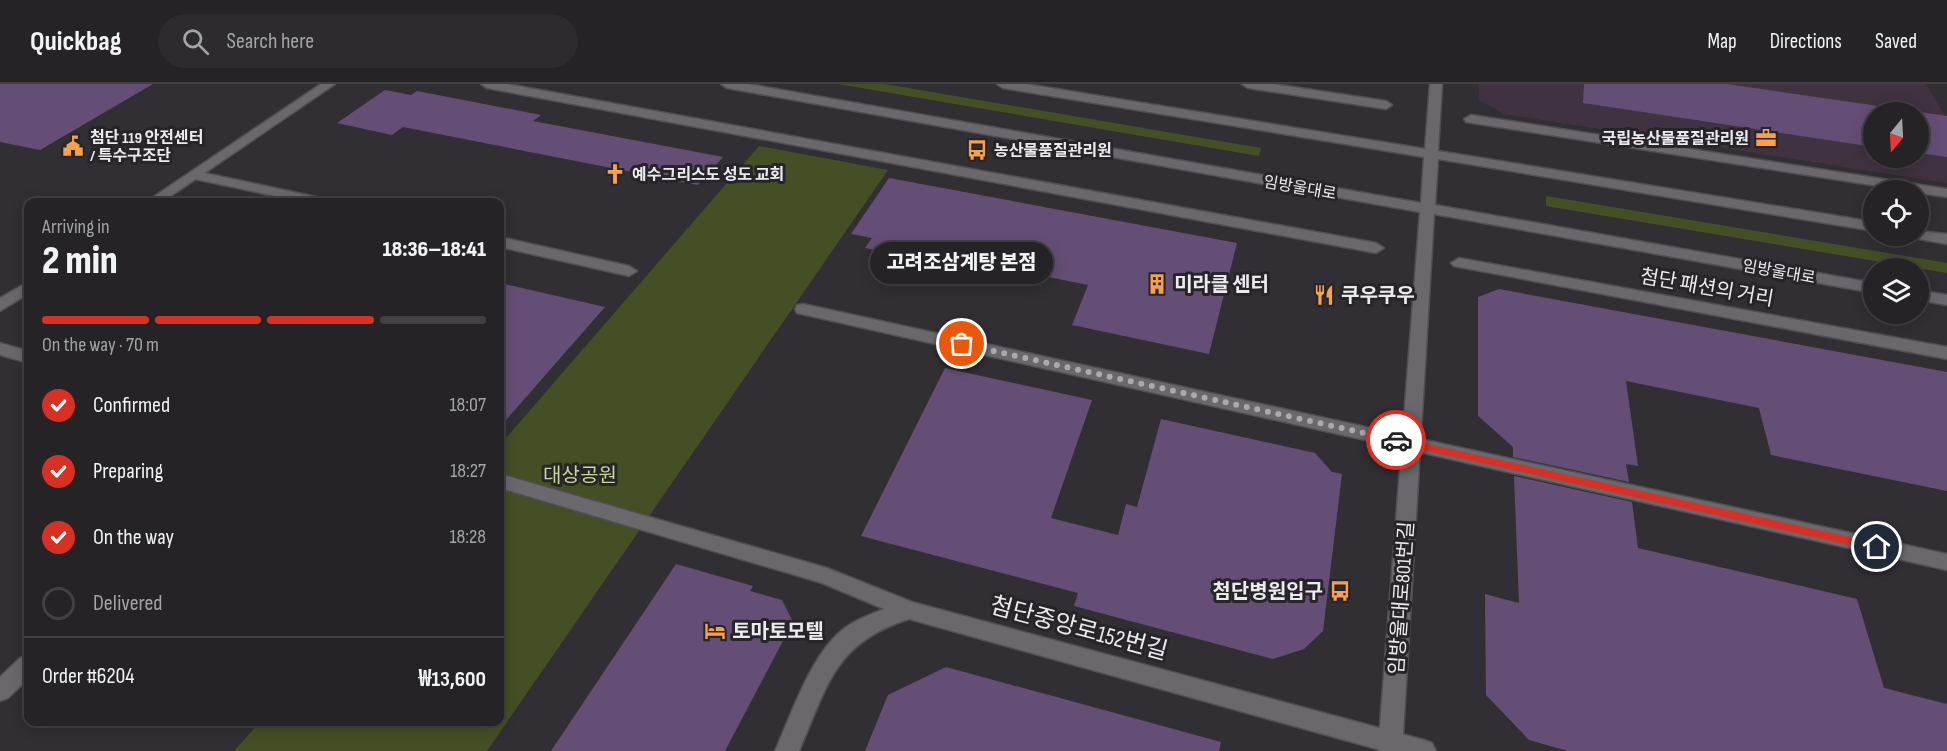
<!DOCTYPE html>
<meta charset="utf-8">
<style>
:root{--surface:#252326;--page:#2d2b2e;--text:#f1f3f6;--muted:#a3a4a7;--line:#424043;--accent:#d93025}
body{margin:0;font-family:"Sofia Sans Condensed","Noto Sans KR",sans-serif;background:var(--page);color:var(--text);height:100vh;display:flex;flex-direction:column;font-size:22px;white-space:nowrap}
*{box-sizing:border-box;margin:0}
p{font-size:20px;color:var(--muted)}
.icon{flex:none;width:33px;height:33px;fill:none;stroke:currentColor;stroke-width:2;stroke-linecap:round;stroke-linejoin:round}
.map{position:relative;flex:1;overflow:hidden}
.panel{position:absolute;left:24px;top:114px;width:480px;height:528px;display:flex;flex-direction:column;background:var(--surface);border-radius:12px;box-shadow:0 3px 15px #0003,0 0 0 2px var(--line)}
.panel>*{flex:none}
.needle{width:39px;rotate:198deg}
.tools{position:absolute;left:1863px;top:18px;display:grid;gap:12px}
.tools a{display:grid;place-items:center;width:66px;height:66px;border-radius:50%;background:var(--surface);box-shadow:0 3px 15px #0003,0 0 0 2px var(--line);font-size:30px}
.pin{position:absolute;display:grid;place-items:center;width:51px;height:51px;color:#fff;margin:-26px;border:3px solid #fff;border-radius:50%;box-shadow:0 2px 6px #0007}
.courier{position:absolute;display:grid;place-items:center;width:60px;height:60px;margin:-30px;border:4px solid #d93025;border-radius:50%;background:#fff;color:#222;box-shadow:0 2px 8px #0007}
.bubble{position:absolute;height:42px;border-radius:21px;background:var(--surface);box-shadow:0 3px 15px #0003,0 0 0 2px var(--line);font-size:20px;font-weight:800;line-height:42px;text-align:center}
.overview em{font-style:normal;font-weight:800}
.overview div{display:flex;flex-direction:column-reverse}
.overview{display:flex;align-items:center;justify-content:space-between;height:102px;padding:0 18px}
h1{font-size:39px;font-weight:800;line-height:45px}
.bar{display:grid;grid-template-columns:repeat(4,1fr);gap:9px 6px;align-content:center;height:72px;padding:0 18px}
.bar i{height:8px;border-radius:4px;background:var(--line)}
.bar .selected{background:var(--accent)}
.bar p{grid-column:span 4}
.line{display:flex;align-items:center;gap:15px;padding:0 18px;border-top:2px solid var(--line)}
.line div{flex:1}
ol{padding:0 18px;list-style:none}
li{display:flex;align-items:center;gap:18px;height:66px}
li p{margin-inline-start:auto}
li .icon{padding:6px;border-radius:50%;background:var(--accent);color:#fff;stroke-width:4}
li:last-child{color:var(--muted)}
li i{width:33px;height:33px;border:3px solid var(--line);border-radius:50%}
header{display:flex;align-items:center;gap:36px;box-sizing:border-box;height:84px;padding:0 30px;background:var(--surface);border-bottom:2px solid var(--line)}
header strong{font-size:28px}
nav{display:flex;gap:33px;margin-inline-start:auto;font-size:21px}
.search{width:420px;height:54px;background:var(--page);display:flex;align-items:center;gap:15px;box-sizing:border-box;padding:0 21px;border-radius:33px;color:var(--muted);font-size:22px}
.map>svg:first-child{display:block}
.industrial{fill:#403240;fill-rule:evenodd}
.green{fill:#454f25}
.building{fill:#654e75}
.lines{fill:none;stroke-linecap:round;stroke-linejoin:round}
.street-casing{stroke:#504e52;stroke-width:3}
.secondary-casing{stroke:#504e52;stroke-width:3}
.street{fill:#6b686d;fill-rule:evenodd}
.secondary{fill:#6b686d;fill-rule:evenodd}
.route{fill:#d93025}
.done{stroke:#aaa9ac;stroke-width:6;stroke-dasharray:0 10.8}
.labels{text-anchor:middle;stroke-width:6;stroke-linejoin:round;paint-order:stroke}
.far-poi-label{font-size:16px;font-weight:bold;fill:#ebeaed;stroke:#272529;text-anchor:start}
.far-street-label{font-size:16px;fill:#ebeaed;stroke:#272529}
.poi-label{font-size:20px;font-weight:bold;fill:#ebeaed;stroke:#272529;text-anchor:start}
.street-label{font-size:20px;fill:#ebeaed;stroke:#272529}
.park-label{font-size:20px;fill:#c5d98f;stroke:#272529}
.near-street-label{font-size:24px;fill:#ebeaed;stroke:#272529}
</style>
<header>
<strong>Quickbag</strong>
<div class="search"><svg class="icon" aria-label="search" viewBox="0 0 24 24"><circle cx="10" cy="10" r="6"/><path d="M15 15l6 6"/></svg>Search here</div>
<nav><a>Map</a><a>Directions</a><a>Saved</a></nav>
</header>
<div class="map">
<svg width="1947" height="667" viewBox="0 0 1947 667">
<rect width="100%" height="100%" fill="#312f33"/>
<path class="industrial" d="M1479 0H1926L1947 35V99L1503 30 1479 16ZM1874 28H1918V74H1874Z"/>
<g class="green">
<polygon points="838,0 885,0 1261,64 1259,72"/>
<polygon points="759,62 888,86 487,667 234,667 260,638 500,638 500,361"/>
<polygon points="1546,112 1947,179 1947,189 1546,122"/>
</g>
<g class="building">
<polygon points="0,0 153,0 40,66 0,58"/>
<polygon points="1584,0 1727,0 1947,32 1947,73 1918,69 1918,28 1874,28 1874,63 1583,19"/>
<polygon points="385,6 411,11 417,7 541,31 533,37 723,73 698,101 403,43 392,51 337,39"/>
<polygon points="889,94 1237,159 1209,270 1072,241 1088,201 1013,186 1009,194 865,164 872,154 851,150"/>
<polygon points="500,199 605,223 500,343"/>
<polygon points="1499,205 1947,288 1947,407 1771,371 1759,324 1626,297 1638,382 1626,380 1629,398 1513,373 1513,363 1478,332 1478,213"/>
<polygon points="945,284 1092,316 1051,434 1118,451 1126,420 1137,423 1161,335 1315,369 1332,388 1342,390 1323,547 1304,565 1273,575 1074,522 1078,509 861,452"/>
<polygon points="1514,392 1632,418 1638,464 1857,515 1884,604 1947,620 1947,667 1568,667 1529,656 1486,611 1485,510 1519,519"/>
<polygon points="676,480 753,502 750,507 782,516 793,538 725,667 551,667"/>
<polygon points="946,583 1221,658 1219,667 865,667 888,611"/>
</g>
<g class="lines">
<g class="street-casing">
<g id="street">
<polygon points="481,0 507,0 1376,159 1384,164 1376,169 487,4"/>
<polygon points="1242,0 1273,0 1386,17 1392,21 1386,25 1248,4"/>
<polygon points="1471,31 1947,105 1947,113 1918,109 1918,106 1904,106 1466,38 1464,35"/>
<polygon points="195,87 321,114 328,118 303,118 190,94 188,91"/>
<polygon points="500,153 629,182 637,187 629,192 500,163"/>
<polygon points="1459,174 1947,263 1947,275 1454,182 1451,179"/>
<polygon points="803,220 1947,470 1947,486 797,229 795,225 797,221"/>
<polygon points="0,259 28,267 28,279 0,271"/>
<path d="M500 390 827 484 912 518 1424 656 1432 659 1436 667H1384L909 535C834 559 828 601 799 667H775C792 629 812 567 846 543 858 535 871 530 884 525L822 499 500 404Z"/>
<polygon points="28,571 28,595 8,614 0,617 0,593 20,574"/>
</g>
</g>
<g class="secondary-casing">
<g id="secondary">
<polygon points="321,0 335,0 162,118 146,118"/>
<polygon points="721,0 748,0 1421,119 1424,73 1003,4 997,0 1026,0 1425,65 1430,0 1442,0 1438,67 1874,138 1874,147 1438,75 1435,121 1874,199 1874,209 1434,130 1402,667 1378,667 1420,128 727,4"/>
<polygon points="1918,147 1947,150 1947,160 1913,154 1911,152 1918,152"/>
<polygon points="28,198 28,210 0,227 0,214"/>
<polygon points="1918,206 1947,211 1947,221 1918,216"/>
</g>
</g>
<use href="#street" class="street"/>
<use href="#secondary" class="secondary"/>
</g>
<polygon class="route" points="1396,353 1877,459 1883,463 1877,467 1392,359 1391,356"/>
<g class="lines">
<polyline class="done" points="962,260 1396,356"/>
</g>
<defs>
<g id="office-bare" transform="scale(1.62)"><path d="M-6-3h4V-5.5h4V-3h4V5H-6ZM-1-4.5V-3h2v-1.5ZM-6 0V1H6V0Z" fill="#f8a04b" stroke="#272529" stroke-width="2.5" paint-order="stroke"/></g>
<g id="civic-bare" transform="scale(1.62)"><path d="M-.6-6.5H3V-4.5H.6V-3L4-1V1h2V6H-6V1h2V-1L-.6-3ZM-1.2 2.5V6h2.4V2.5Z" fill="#f8a04b" stroke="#272529" stroke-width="2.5" paint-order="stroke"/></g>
<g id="bus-bare" transform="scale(1.62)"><path d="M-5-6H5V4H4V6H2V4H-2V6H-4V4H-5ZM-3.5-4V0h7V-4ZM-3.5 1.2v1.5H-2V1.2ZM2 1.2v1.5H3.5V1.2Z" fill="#f8a04b" stroke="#272529" stroke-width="2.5" paint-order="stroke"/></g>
<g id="church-bare" transform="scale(1.62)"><path d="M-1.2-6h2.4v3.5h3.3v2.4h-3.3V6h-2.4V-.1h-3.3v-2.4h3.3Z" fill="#f8a04b" stroke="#272529" stroke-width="2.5" paint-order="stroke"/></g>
<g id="building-bare" transform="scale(1.62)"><path d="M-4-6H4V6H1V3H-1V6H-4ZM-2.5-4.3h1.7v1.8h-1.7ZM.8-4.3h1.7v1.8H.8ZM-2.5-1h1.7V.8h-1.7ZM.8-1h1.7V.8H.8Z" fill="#f8a04b" stroke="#272529" stroke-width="2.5" paint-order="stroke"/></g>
<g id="restaurant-bare" transform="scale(1.62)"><path d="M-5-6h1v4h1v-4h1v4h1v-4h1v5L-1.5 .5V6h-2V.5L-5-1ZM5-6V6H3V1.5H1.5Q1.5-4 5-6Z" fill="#f8a04b" stroke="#272529" stroke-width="2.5" paint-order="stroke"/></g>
<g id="hotel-bare" transform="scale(1.62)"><path d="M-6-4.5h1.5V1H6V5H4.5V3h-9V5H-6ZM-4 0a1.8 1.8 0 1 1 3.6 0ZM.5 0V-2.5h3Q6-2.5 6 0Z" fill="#f8a04b" stroke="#272529" stroke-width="2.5" paint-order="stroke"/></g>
</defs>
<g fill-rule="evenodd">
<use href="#office-bare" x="1766" y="54"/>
<use href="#civic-bare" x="73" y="62"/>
<use href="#bus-bare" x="977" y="66"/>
<use href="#church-bare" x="615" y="90"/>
<use href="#building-bare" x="1157" y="200"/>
<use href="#restaurant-bare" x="1324" y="211"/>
<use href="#bus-bare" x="1340" y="507"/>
<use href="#hotel-bare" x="715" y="547"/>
</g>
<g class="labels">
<g class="far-poi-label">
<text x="90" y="59">첨단 119 안전센터<tspan x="90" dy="18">/ 특수구조단</tspan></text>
<text x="1749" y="60" text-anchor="end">국립농산물품질관리원</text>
<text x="994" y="72">농산물품질관리원</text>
<text x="632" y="96">예수그리스도 성도 교회</text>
</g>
<g class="far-street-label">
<text transform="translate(1300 103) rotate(10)" y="6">임방울대로</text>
<text transform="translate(1779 187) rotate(10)" y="6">임방울대로</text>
</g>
<g class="poi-label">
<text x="1174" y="207">미라클 센터</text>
<text x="1341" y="218">쿠우쿠우</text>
<text x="1323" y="514" text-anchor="end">첨단병원입구</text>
<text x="732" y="554">토마토모텔</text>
</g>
<g class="street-label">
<text transform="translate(1707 203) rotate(10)" y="7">첨단 패션의 거리</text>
<text transform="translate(1401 514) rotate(-86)" y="7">임방울대로801번길</text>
</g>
<g class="park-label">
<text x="580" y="398">대상공원</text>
</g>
<g class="near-street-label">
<text transform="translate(1079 544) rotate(15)" y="8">첨단중앙로152번길</text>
</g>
</g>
</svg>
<div class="tools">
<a><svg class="needle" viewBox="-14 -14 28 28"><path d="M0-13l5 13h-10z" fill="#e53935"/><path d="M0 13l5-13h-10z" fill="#a3a4a7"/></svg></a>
<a><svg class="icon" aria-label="locate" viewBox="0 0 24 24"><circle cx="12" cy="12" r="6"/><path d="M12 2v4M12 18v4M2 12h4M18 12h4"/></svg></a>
<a><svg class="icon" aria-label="layers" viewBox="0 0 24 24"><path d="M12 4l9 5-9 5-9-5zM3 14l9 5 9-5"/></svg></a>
</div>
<div class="pin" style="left:962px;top:260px;background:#ea580c"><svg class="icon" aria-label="bag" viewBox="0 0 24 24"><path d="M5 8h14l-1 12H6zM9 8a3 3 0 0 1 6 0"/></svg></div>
<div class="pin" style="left:1877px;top:463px;background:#1f2937"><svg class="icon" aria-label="home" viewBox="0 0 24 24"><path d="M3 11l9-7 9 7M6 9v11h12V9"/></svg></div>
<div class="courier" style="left:1396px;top:356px"><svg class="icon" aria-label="car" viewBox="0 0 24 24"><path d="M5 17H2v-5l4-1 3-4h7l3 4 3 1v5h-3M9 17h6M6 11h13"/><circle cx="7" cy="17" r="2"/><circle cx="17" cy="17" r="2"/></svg></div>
<div class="bubble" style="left:870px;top:158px;width:183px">고려조삼계탕 본점</div>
<section class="panel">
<div class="overview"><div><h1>2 min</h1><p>Arriving in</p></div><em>18:36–18:41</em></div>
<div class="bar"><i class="selected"></i><i class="selected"></i><i class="selected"></i><i></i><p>On the way · 70 m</p></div>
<ol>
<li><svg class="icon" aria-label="check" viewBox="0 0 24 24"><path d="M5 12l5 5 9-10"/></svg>Confirmed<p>18:07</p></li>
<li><svg class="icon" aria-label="check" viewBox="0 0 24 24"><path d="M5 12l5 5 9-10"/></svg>Preparing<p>18:27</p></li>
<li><svg class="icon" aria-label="check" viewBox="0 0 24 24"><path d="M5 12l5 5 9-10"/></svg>On the way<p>18:28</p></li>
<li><i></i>Delivered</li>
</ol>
<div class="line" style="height:78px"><div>Order #6204</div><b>₩13,600</b></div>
</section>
</div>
